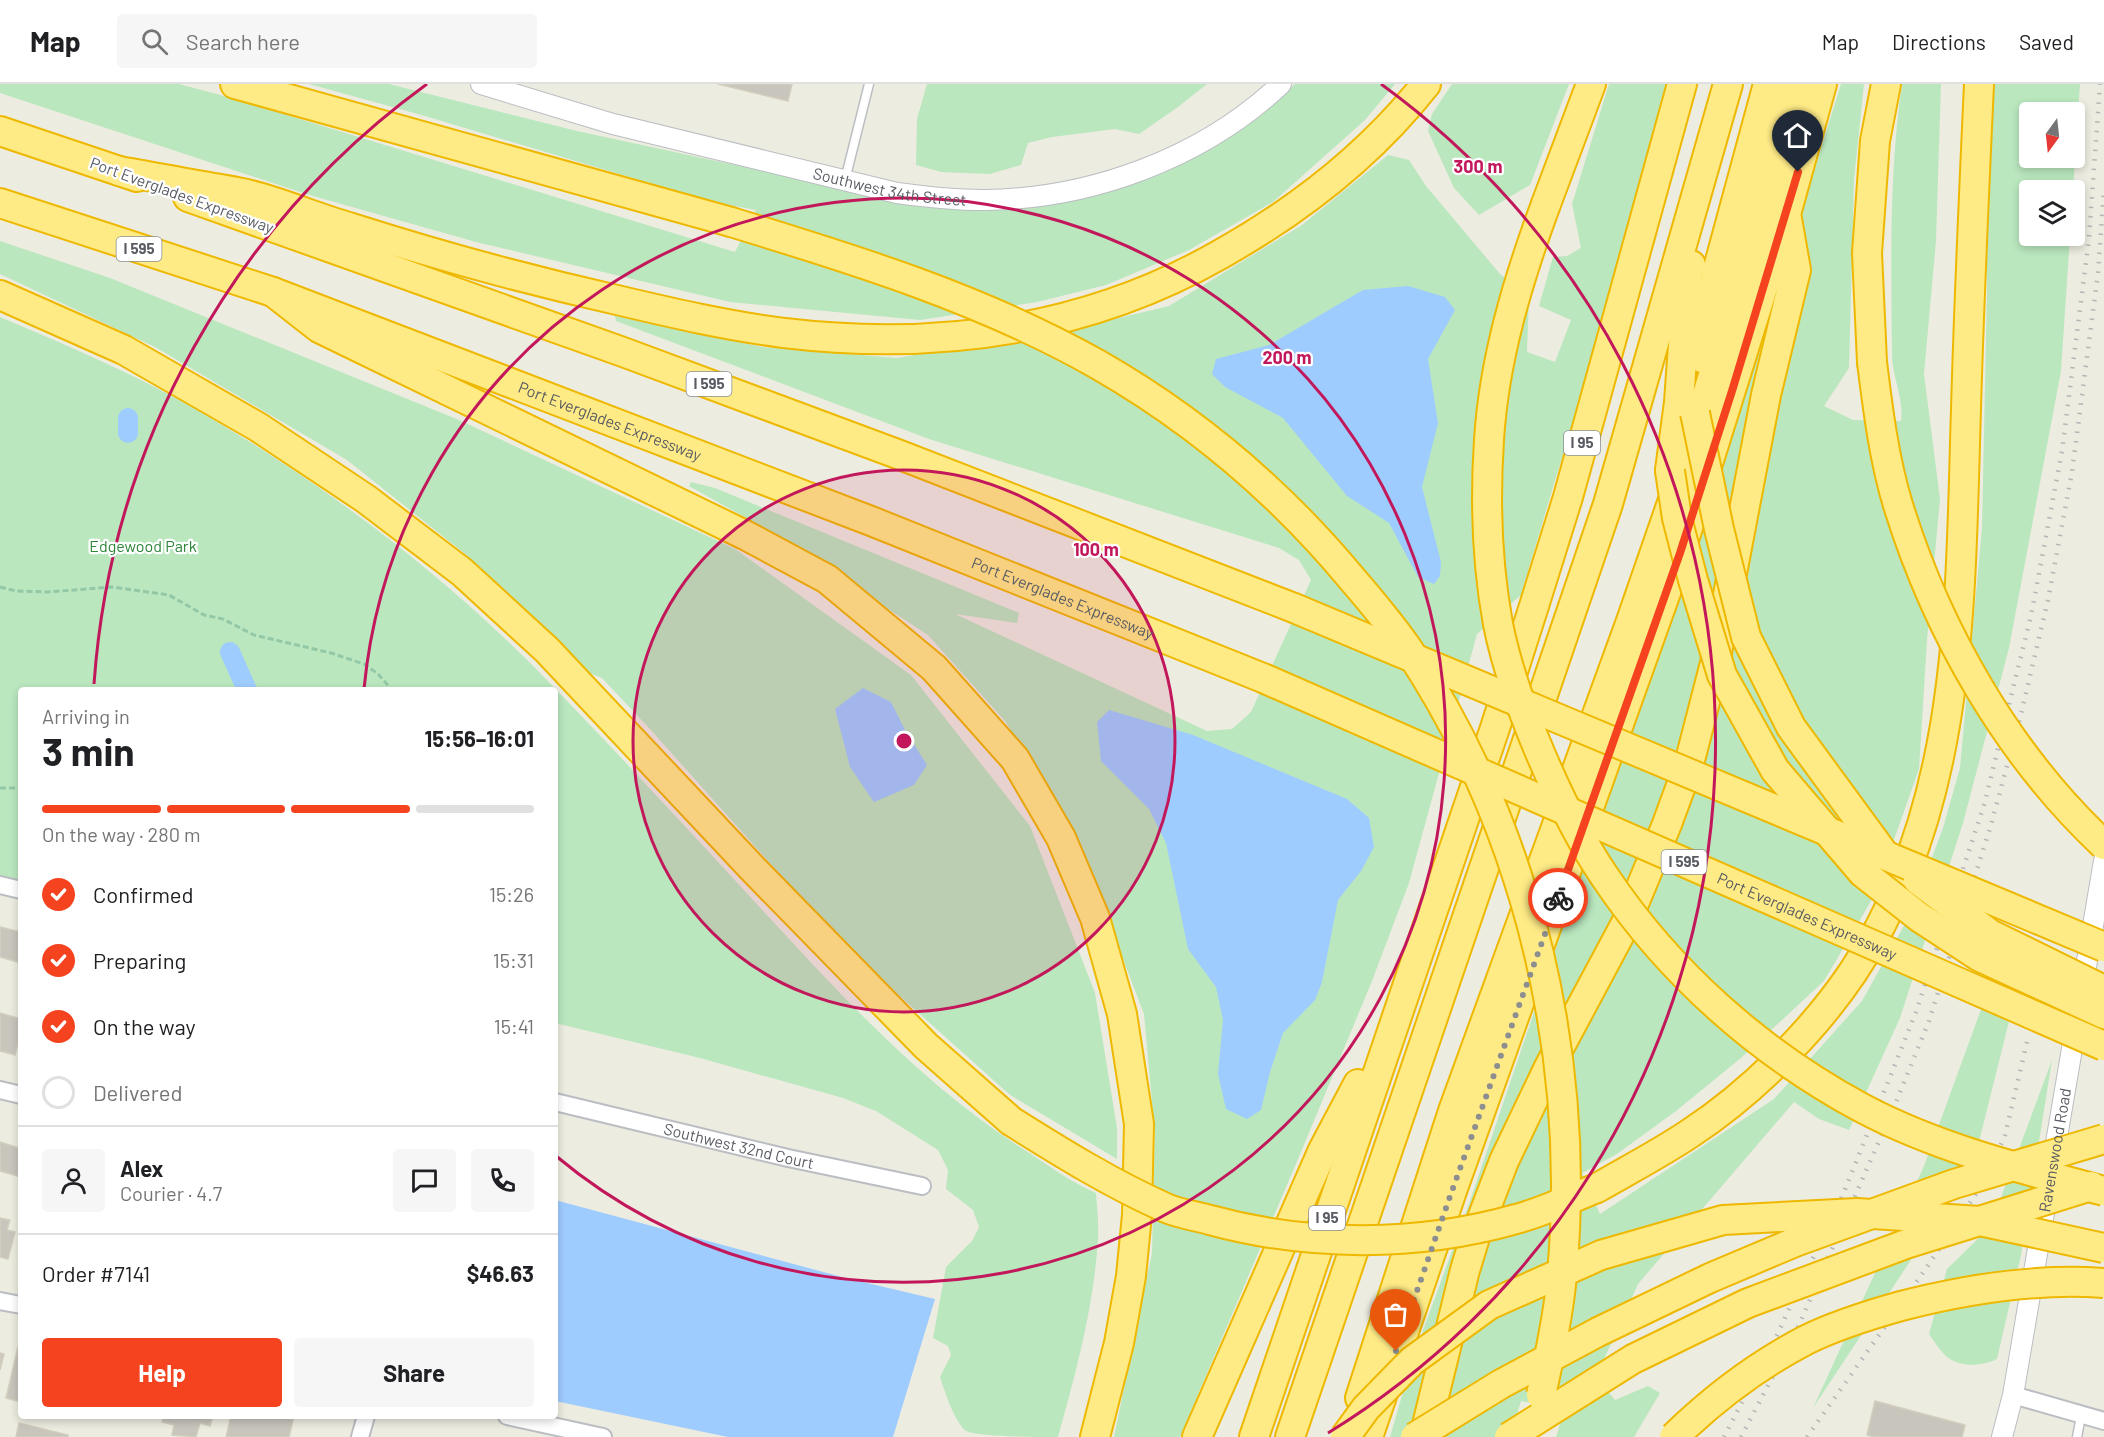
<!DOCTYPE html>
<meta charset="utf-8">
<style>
:root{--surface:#fff;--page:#f6f6f6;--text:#202124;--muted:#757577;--line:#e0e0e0;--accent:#f5431f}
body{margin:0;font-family:Barlow,sans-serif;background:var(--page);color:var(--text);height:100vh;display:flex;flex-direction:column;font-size:22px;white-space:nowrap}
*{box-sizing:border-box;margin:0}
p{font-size:20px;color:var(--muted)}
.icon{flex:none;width:33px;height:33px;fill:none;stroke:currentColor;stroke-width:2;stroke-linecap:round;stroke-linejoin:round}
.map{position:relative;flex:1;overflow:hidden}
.drawer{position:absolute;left:18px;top:603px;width:540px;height:732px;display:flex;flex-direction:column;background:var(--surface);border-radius:6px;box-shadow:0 3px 9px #0003}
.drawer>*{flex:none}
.needle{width:39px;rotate:195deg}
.fabs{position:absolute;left:2019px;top:18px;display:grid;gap:12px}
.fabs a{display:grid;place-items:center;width:66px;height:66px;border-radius:6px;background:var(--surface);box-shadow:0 3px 9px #0003;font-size:30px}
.pin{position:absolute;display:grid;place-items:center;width:51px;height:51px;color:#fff;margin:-62px -26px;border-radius:50% 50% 50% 0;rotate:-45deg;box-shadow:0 0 6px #0007}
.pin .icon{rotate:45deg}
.courier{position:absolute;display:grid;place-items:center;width:60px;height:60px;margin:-30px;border:4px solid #f5431f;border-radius:50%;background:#fff;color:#222;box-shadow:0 2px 8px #0007}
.summary em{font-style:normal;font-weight:700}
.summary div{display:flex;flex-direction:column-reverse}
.summary{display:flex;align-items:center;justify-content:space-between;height:102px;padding:0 24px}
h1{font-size:39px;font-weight:700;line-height:45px}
.bar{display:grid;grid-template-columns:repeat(4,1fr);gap:9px 6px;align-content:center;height:72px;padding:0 24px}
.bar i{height:8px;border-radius:4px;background:var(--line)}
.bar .active{background:var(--accent)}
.bar p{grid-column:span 4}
.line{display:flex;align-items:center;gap:15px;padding:0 24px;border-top:2px solid var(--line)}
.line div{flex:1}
.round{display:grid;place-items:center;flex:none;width:63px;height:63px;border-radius:6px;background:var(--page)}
ol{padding:0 24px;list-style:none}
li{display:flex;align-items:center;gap:18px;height:66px}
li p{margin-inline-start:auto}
li .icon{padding:6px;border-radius:50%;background:var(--accent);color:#fff;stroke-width:4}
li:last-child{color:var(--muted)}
li i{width:33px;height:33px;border:3px solid var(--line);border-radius:50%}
.button{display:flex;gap:12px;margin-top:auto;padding:12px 24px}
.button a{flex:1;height:69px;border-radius:6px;background:var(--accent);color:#fff;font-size:24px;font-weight:700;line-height:69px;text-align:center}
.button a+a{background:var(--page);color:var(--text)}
header{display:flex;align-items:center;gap:36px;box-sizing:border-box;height:84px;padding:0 30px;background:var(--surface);border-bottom:2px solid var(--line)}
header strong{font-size:28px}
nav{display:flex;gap:33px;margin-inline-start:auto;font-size:21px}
.search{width:420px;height:54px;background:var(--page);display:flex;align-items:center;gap:15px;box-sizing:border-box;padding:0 21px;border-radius:6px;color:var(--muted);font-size:22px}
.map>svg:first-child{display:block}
.green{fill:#bae7be;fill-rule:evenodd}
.water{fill:#9fccff}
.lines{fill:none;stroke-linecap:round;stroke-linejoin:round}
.canal{stroke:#9fccff;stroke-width:20}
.building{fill:#c8c5bd;stroke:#d2cebe;stroke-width:1.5}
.service-casing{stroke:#bbbdc3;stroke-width:11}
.minor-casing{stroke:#bbbdc3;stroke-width:20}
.tertiary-casing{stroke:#bbbdc3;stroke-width:22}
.motorway-casing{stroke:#eeb800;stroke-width:32}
.path{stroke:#93c8a7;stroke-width:3;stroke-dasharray:6 3;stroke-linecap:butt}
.service{stroke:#fff;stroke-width:8}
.minor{stroke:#fff;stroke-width:16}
.tertiary{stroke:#fff;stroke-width:20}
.motorway{stroke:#ffeb86;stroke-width:28}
.rail{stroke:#b4b5b6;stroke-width:4.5;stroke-dasharray:1.5 8;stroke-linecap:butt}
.motorway-bridge-casing{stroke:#eeb800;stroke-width:32;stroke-linecap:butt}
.motorway-bridge{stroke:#ffeb86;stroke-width:28}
.done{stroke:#8d8e8f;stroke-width:6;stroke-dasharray:0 10.8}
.route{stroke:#f5431f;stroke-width:8}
.ring{fill:none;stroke:#c2185b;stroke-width:3}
.labels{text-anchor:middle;stroke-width:4.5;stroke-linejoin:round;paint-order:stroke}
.shield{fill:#fff;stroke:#8b8d92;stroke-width:1.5}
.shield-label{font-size:15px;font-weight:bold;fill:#595c63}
.street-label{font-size:16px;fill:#595c63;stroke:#fff}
.park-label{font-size:16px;fill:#2e853a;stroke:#fff}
.centre{fill:#c2185b;stroke:#fff;stroke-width:3}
.ring-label{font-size:18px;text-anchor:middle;font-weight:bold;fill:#c2185b;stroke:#fff;stroke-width:4.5;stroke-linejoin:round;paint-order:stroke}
</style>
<header>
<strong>Map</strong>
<div class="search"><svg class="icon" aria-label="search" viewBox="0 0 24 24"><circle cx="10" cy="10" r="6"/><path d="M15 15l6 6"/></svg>Search here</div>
<nav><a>Map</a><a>Directions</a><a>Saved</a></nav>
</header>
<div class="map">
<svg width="2104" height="1353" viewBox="0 0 2104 1353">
<rect width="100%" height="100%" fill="#edece0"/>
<g class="green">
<polygon points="0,0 179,0 228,13 735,168 756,126 713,118 425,32 309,0 389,0 577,47 940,125 1028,124 1135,99 1262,31 1295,0 1395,0 1365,36 1273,118 1189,166 1106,201 1037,218 920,236 730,218 476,158 306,110 0,9"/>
<polygon points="927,0 1207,0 1178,23 1139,50 1115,45 1052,53 1028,59 1021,81 990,90 941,88 916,81 917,35"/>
<polygon points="1452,0 1569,0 1530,101 1479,131 1454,104 1428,47 1432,30"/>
<polygon points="1609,0 1678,0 1639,134 1556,393 1521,511 1477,550 1409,799 1372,897 1301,1068 1180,1353 1114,1353 1152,1169 1155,1050 1144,930 1076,752 1005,637 928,551 759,441 689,402 691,398 715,404 1019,529 1017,539 955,530 1207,647 1232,645 1251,628 1311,496 1299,476 1279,464 929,355 616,237 615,232 762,263 897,274 1081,243 1169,222 1302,141 1388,71 1409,76 1426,102 1500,190 1529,213 1527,268 1555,278 1571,236 1539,222 1553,173 1567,172 1581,164 1572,120"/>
<path d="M1841 0H1864L1854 96 1849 284 1824 322 1853 336 1901 337C1904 314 1892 293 1892 270 1891 181 1889 88 1902 0H1941L1936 157 1924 290 1940 415 1927 556 1919 685 1874 812 1824 897 1741 974 1676 1027 1617 1070 1582 1089 1600 1130 1774 1015 1862 917 1912 827 1943 744 1960 684 1982 444 1987 207V0H2080L2073 106H2030V152H2070L2061 287 2009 564 1963 739 1900 934 1849 1046 1819 1035 1794 1018 1638 1200 1596 1293 1615 1316 1648 1302 1660 1309 1634 1353H1556L1565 1325 1521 1317 1510 1353H1390L1412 1277 1469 1120 1648 592 1718 396ZM2030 28H2074V74H2030Z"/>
<polygon points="0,157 110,194 459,336 735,465 911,591 1030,742 1095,909 1117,1044 1117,1075 1010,1011 844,862 650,645 602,594 589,589 464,469 347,376 155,263 0,190"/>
<path d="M0 233C61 259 123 285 181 317 312 391 436 483 542 591 619 670 692 750 766 830 845 916 925 1002 1023 1065 1047 1080 1070 1098 1096 1109 1097 1124 1099 1140 1098 1155 1094 1222 1076 1288 1058 1353 1040 1353 978 1353 966 1347 954 1337 945 1308 940 1293L951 1271 948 1262 933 1254 946 1183 972 1157 979 1143 973 1126 946 1105 948 1086 938 1066 876 1027 843 1014 700 974 555 939V606H21V806L0 801Z"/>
<polygon points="2011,843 2021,889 1973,1082 1813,1324 1924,1082"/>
<path d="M2052 976 2021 1171 1997 1275C1983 1282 1961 1284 1947 1273 1940 1267 1934 1257 1929 1250L1947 1185 1990 1143Z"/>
</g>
<g class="water">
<polygon points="1408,202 1445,213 1455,226 1428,275 1438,339 1422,403 1441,478 1440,492 1434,500 1418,493 1389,439 1347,412 1283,334 1225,303 1212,290 1216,275 1269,261 1363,206"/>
<polygon points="863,604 891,618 905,646 927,681 914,701 874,718 850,683 835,625"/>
<polygon points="1109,626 1193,651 1347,715 1369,734 1374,763 1361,787 1338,816 1322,898 1315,916 1283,949 1270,988 1261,1026 1247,1035 1226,1025 1218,990 1223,936 1216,903 1188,865 1166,759 1149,725 1101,677 1097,638"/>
<polygon points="555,1116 842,1193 935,1215 893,1353 728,1353 555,1317"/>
</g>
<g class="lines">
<g class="canal">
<polyline points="128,334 128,349"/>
<polyline points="230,568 247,606"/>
</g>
</g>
<g class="building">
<polygon points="718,0 792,0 788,17"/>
<polygon points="0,843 21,848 21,879 0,873"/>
<polygon points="0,929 21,935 21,947 15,971 0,967"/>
<polygon points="21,1057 21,1093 0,1087 0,1058 19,1064"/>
<polygon points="0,1134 10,1136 7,1146 15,1148 8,1175 0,1173"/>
<polygon points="18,1263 21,1264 21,1318 6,1314"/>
<polygon points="0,1269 4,1270 0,1286"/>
<polygon points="1875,1317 1965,1341 1962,1353 1874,1353 1867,1351"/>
<polygon points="163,1332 213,1332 210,1342 200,1339 196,1353 172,1351 174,1341 162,1338"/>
<polygon points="231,1332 294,1332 289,1353 226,1353"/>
<polygon points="19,1339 68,1351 68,1353 16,1353"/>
</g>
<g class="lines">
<g class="service-casing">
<g id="service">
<polyline points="845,96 869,0"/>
<polyline points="2077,1353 2081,1332"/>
</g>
</g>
<g class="minor-casing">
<g id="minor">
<polyline points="0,801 21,806"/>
<polyline points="0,1006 21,1011"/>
<path id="s1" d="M555 1018 788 1074 922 1102"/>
<polyline points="0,1217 21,1221"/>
<polyline points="2013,1311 2104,1337"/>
<polyline points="507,1332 603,1353"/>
<polyline points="360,1353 366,1332"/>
</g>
</g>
<g class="tertiary-casing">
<g id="tertiary">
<path id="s2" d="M481 0 613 40 897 109C926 113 955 116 984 116 1091 115 1203 74 1281 0"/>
<path id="s3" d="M2002 1353 2013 1311 2104 777"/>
</g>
</g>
<g class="motorway-casing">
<g id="motorway">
<polyline points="235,0 731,138"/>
<polyline points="0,47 137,93"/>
<path d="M119 87C149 92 179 98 209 103 225 106 242 108 258 113 290 122 320 135 352 144 440 172 528 196 617 216 672 229 728 242 784 249 936 267 1086 247 1221 170 1299 126 1370 71 1426 0"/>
<polyline points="188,113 623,268 900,371 1294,524"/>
<path id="s4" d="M0 119 273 208 871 437 1263 594"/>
<polyline points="1546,120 1591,0"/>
<polyline points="273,208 319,244 745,451 827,495 934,584 1015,675 1061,754 1095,834 1122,930 1139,1040 1137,1131 1131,1192 1119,1259 1095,1353"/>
<polyline points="0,211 124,266 258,343 366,415 462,488 547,566 753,785 926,962 1011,1037"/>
<polyline points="1702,274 1717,188 1768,0"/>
<polyline points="1872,278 1867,169 1875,57 1886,0"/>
<polyline points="1670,386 1679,318 1688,190 1691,181"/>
<path d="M1597 1104C1628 1086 1659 1070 1689 1050 1750 1010 1812 949 1853 888 1964 723 1960 516 1966 325 1969 217 1974 108 1979 0"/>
<polyline points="1360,1314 1453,1027 1631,537 1693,358 1763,124 1794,0"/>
<polyline points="1197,1353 1323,1066 1358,1000"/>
<polyline points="1254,1353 1495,644 1534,522 1568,413 1682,0"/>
<polyline points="1290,1353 1608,420 1728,0"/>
<polyline points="1368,1353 1453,1104 1680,469 1786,130 1822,0"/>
<polyline points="1424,1353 1465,1186 1476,1150 1504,1077 1549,983 1626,839 1667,740 1689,680 1715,579 1766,311 1796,186 1787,135"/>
</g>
</g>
<g class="path">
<polyline points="0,503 16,507 48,508 112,503 169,511 204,531 223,535 254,551 331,569 364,580 378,590 392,606"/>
<polyline points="0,704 21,704"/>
</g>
<use href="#service" class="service"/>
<use href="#minor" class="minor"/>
<use href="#tertiary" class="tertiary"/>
<use href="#motorway" class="motorway"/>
<g class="rail">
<polyline points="1724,1353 1777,1251 1844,1108 1916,928 1984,721 2031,532 2062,367 2089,154 2100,0"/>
<polyline points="1741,1353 1795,1250 1896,1018 1929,937 1991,741 2021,630 2048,516 2072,388 2098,189 2104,106"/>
<polyline points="1807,1353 1927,1183 1988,1092 2005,1051 2027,958"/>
</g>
<g class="motorway-bridge-casing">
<g id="motorway-bridge">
<path d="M1546 120C1518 196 1494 275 1489 356 1485 416 1487 480 1498 540 1507 585 1523 629 1541 671 1559 713 1579 755 1605 793 1670 890 1760 969 1862 1024 1937 1064 2022 1085 2104 1107"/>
<path d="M731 138C856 176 982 215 1097 280 1195 336 1281 409 1353 496 1372 518 1391 541 1408 565 1531 750 1583 980 1561 1201 1557 1238 1549 1275 1541 1311"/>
<path d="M1872 278C1878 326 1884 375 1898 421 1937 547 2007 670 2104 761"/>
<polyline points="1695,329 1719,445 1746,553 1791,643 1884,770"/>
<polyline points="1670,387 1677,434 1693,496 1722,591 1775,686 1863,789 1919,833 1980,873 2104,930"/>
<polyline points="1294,524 2104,863"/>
<path id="s5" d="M1263 594 2104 962"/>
<polyline points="1918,796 1990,850 2104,906"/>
<path d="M1011 1037C1062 1069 1112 1100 1166 1124 1180 1130 1196 1132 1210 1136 1309 1163 1418 1163 1516 1135 1544 1128 1571 1114 1597 1104"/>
<polyline points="1345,1353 1366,1324 1412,1277 1489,1221 1601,1171 1723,1136 1857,1129 1980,1137 2104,1164"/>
<polyline points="1415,1353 1501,1300 1598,1248 1710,1194 1795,1158 1954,1100 2104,1055"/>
<polyline points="1509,1353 1633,1275 1748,1219 1906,1160 2091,1102"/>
<path d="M1674 1353C1713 1315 1758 1281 1806 1256 1836 1241 1869 1231 1901 1222 1967 1205 2035 1194 2104 1199"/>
</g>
</g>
<use href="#motorway-bridge" class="motorway-bridge"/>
</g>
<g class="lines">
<polyline class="done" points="1396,1267 1453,1104 1558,814"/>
<polyline class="route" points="1558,814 1680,469 1732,307 1798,88"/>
</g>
<circle cx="904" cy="657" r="271" fill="#c2185b" fill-opacity=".12"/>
<g class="ring">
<circle cx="904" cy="657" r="271"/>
<path d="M364 605A542 542 0 1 1 556 1072"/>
<path d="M94 600A812 812 0 0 1 427 0M1381 0A812 812 0 0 1 1328 1349"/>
</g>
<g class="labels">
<g class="shield">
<rect x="116.5" y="153" width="45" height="24" rx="4.5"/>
<rect x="686.5" y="288" width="45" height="24" rx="4.5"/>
<rect x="1564" y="347" width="36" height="24" rx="4.5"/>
<rect x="1661.5" y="766" width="45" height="24" rx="4.5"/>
<rect x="1309" y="1122" width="36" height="24" rx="4.5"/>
</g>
<g class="shield-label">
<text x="139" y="170">I 595</text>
<text x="709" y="305">I 595</text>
<text x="1582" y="364">I 95</text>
<text x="1684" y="783">I 595</text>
<text x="1327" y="1139">I 95</text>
</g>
<g class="street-label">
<text dy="6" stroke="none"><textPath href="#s2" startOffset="422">Southwest 34th Street</textPath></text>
<text transform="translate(182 111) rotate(20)" y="6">Port Everglades Expressway</text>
<text dy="6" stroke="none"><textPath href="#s4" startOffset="648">Port Everglades Expressway</textPath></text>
<text dy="6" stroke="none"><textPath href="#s4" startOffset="1134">Port Everglades Expressway</textPath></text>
<text dy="6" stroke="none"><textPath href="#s5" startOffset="594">Port Everglades Expressway</textPath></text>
<text dy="6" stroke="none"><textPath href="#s1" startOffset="189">Southwest 32nd Court</textPath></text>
<text dy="6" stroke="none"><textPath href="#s3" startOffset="292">Ravenswood Road</textPath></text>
</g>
<g class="park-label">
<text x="143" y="468">Edgewood Park</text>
</g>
</g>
<circle cx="904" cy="657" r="9" class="centre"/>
<g class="ring-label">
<text x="1478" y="89">300 m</text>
<text x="1287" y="280">200 m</text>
<text x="1096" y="472">100 m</text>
</g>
</svg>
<div class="fabs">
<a><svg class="needle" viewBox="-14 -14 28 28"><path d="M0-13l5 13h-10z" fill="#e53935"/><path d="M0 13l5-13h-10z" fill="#757577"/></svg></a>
<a><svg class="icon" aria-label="layers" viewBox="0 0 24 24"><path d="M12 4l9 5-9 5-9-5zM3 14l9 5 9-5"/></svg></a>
</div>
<div class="pin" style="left:1396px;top:1267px;background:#ea580c"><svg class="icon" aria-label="bag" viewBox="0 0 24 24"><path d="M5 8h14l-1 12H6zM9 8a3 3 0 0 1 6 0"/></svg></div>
<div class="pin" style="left:1798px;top:88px;background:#1f2937"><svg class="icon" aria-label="home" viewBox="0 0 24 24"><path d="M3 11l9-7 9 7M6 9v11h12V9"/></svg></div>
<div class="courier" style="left:1558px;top:814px"><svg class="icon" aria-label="bike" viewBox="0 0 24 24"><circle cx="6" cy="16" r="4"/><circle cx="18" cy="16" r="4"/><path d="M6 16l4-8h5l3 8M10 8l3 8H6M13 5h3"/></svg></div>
<section class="drawer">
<div class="summary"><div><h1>3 min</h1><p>Arriving in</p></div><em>15:56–16:01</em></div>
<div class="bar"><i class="active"></i><i class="active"></i><i class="active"></i><i></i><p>On the way · 280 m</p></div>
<ol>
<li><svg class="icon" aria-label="check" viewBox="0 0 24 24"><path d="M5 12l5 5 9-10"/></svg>Confirmed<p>15:26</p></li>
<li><svg class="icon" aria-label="check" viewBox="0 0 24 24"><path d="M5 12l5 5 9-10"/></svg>Preparing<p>15:31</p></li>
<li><svg class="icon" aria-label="check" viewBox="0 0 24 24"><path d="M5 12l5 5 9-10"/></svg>On the way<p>15:41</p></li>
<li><i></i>Delivered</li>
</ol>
<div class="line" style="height:108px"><a class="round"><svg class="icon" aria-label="person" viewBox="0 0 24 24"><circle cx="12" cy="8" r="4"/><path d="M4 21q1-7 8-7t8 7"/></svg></a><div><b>Alex</b><p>Courier · 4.7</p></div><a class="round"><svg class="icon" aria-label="chat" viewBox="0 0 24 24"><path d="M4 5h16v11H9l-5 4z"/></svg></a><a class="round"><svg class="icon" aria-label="phone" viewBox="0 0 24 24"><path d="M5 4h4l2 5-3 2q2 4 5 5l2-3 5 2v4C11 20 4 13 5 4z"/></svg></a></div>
<div class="line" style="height:78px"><div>Order #7141</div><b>$46.63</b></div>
<div class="button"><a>Help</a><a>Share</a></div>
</section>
</div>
